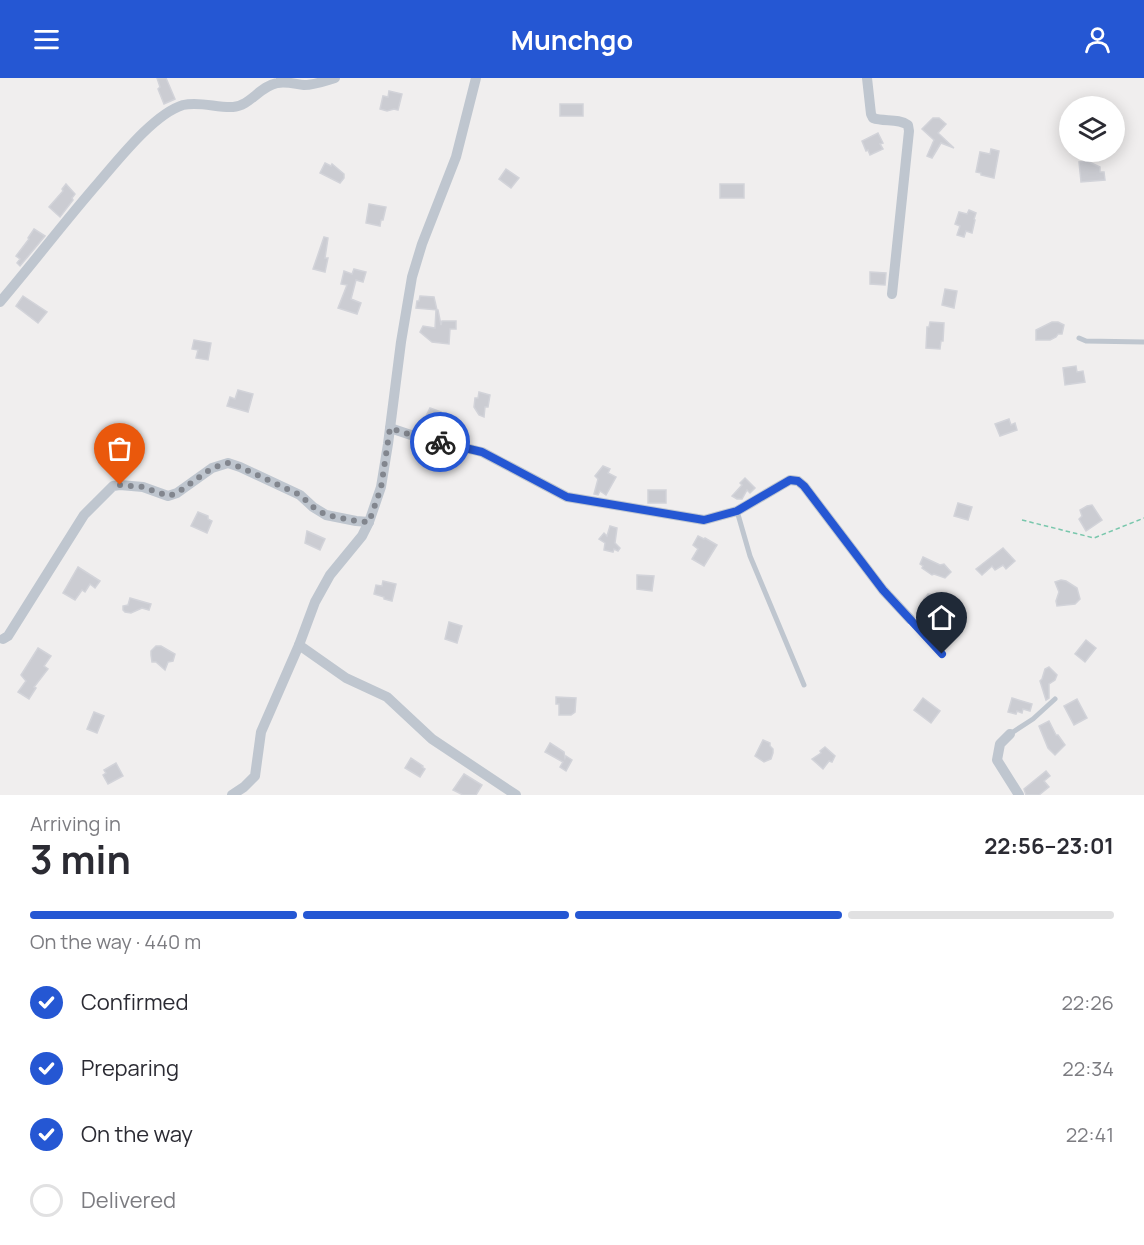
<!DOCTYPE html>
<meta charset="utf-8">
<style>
:root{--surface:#fff;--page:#f2f2f3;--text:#2b2b33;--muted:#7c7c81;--line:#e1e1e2;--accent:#2557d3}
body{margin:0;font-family:Manrope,sans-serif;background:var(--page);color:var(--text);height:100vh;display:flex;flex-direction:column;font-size:22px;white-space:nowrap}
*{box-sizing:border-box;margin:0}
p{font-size:20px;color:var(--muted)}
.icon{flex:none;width:33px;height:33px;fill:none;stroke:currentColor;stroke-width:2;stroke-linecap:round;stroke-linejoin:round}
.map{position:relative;height:717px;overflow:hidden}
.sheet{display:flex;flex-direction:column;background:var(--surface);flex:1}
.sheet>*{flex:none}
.fabs{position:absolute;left:1059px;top:18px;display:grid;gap:12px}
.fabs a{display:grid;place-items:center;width:66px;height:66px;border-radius:50%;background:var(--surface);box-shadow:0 3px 15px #0003;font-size:30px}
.pin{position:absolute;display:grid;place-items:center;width:51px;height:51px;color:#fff;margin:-62px -26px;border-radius:50% 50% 50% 0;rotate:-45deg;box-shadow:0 0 6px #0007}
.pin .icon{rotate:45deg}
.courier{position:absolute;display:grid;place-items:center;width:60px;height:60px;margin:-30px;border:4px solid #2557d3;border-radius:50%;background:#fff;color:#222;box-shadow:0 2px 8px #0007}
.summary em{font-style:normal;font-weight:700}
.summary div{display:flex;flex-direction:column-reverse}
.summary{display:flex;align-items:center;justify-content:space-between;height:102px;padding:0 30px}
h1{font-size:39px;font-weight:700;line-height:45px}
.bar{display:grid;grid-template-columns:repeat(4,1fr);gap:9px 6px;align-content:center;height:72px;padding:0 30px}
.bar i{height:8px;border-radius:4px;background:var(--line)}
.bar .selected{background:var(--accent)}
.bar p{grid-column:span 4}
ol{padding:0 30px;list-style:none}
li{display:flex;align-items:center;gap:18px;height:66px}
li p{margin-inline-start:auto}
li .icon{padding:6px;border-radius:50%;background:var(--accent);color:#fff;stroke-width:4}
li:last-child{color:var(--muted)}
li i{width:33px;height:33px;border:3px solid var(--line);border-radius:50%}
header{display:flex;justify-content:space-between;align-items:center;height:78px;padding:0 30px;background:var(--accent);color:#fff;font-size:27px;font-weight:700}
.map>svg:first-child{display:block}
.building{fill:#cbccd2;stroke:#d2d3d9;stroke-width:1.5}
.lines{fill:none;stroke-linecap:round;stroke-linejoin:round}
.path{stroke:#79c7ac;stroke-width:1.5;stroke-dasharray:4.5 3;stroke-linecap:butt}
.lane{stroke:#bfc6cf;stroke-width:5}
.street{stroke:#bfc6cf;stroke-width:10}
.done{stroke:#82868e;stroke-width:6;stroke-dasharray:0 10.8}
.route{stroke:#2557d3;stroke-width:8}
</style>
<header><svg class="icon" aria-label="menu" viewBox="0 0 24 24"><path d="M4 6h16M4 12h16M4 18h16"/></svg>Munchgo<svg class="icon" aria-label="person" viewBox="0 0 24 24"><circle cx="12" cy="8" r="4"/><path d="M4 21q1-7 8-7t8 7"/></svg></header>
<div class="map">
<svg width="1144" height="717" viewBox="0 0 1144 717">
<rect width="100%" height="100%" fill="#f0eeee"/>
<g class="building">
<polygon points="157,0 166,0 175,21 164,26 158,11 160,9"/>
<polygon points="389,13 402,16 398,32 394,31 387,33 380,31 383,18 388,19"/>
<rect x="560" y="26" width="23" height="12"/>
<polygon points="933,40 939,40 946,46 938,55 954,70 941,65 932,80 927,78 934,62 922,51"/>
<polygon points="878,55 883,65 880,66 883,71 870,77 868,72 866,73 862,63"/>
<polygon points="991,71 999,73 994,100 981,97 981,95 976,94 980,74 990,76"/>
<polygon points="1087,83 1100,89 1100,94 1104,94 1105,102 1081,104 1079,84"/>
<polygon points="325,85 331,88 332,86 344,96 344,100 340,105 320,95"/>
<polygon points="506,91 519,100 511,110 499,101"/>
<polygon points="66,106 75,116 72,120 73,122 60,139 49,129 63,113 62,111"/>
<rect x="720" y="106" width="24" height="14"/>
<polygon points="369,126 386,129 383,142 381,142 380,148 366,145"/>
<polygon points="969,132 976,135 974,141 975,142 972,155 966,153 964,159 957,157 960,148 955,146 959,134 967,136"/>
<polygon points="34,151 45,158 20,188 17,185 20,181 16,178 29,161 28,160"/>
<polygon points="324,159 328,160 325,180 328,180 325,194 313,191"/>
<polygon points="354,191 366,194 363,204 356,202 351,221 361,225 357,236 338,230 347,207 341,206 344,193 352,196"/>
<polygon points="870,194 886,195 885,207 870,206"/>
<polygon points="945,211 957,213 954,230 942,227"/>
<polygon points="23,218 47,234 38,245 16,228"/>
<polygon points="420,218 434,219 437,232 416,230 417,223 419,223"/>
<polygon points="436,232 438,232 441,247 442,243 456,243 456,251 450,251 449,266 432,264 420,254 423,248 435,250"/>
<polygon points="930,244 944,245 943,263 941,263 940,271 926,270 927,249 929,249"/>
<polygon points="1052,244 1058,244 1064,247 1062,256 1058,256 1056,259 1050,262 1036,262 1036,252"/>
<polygon points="194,262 211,265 208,282 196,280 198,272 192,271"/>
<polygon points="1076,288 1077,294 1083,293 1085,304 1065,307 1063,290"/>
<polygon points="238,312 253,316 248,334 227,328 230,319 235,321"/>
<polygon points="479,314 490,317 488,329 485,329 484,339 479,337 474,329 475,320 478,320"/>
<polygon points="430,330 441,334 434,349 423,344"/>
<polygon points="1009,341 1011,347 1015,345 1017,352 1000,358 995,346"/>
<polygon points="603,388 610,391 608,395 616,399 606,417 600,413 598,417 594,416 598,401 595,398"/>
<polygon points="745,400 755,410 750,415 747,412 742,421 737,421 732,418 742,407 740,405"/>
<rect x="648" y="412" width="18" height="13"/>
<polygon points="958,425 972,429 968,442 954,438"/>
<polygon points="1092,427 1102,442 1086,453 1079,441 1082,438 1080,432 1087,428"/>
<polygon points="198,434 208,438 208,441 212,443 207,455 191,448"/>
<polygon points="610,448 617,450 615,465 620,470 618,473 614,471 613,474 604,472 605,465 599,461 604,455 607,458"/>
<polygon points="307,453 325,461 320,472 305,465"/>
<polygon points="698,458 704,461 705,460 717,467 704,488 692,481 698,471 693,467"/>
<polygon points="1003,470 1015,483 1006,491 1003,487 995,492 992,488 982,497 976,491"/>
<polygon points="923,479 940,487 944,486 951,494 945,500 934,496 932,497 922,490 923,488 920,486"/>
<polygon points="78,489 100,503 95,510 90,506 85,514 82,512 75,522 63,515"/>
<polygon points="637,497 654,498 652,513 637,511"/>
<polygon points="1061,502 1066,503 1077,510 1080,521 1075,526 1057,528 1056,523 1059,514 1055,504"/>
<polygon points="383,503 396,506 392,523 384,521 384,519 374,516 376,507 382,508"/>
<polygon points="928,516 941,518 940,521 944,522 941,535 924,531 924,521"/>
<polygon points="130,520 151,526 149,532 142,530 131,535 125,534 123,532 123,528 128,527"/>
<polygon points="449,544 462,548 457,565 445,561"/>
<polygon points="1086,562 1096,570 1085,584 1075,576"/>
<polygon points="156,568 161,568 175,576 173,583 168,584 165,592 156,584 152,584 151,577 151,573"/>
<polygon points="38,570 51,578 44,588 48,591 34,609 36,610 29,621 18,614 26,603 21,597"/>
<polygon points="1049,589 1057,597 1055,602 1049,606 1049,620 1046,622 1040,603 1042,601 1045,591"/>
<polygon points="556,619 576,620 575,634 571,637 559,637 559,626 556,626"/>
<polygon points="923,620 940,633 931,645 914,632"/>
<polygon points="1012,620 1032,626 1030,633 1023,631 1022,635 1017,633 1016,636 1008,634"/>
<polygon points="1077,621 1087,640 1074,647 1064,628"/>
<polygon points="94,634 104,638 97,655 87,651"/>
<polygon points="1049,643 1056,657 1058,657 1065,667 1055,677 1048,670 1039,648"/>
<polygon points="763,662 770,665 770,668 773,671 773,675 771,681 764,684 755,678"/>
<polygon points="550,665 564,674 565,680 566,678 572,682 566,693 560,689 563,684 545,674"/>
<polygon points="825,669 835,678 832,684 829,683 823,691 812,681 821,675 820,673"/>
<polygon points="411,680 423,688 422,689 425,691 420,699 405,690"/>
<polygon points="116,685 123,698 108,706 103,697 106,695 104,692"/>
<polygon points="1046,693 1050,698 1044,703 1049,709 1039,717 1026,717 1024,711"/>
<polygon points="464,696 482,707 476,717 463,717 453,712"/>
</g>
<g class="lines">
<polyline class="path" points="1022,442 1094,460 1144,440"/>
<g class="lane">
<polyline points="1079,260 1086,263 1144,264"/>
<polyline points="737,433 750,478 804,607"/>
<polyline points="910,541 942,576"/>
<polyline points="1010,656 1033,641 1055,621"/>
</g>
<g class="street">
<path d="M867 0 871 36 873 40C884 44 898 40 908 47L909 53 892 216"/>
<path d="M0 224C34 184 65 143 99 104 119 81 154 36 183 27 200 23 217 30 233 29 250 28 260 8 277 5 286 3 295 6 304 7 315 7 325 3 335 0"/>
<polyline points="390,350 411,357 482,374 567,419 704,442 737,433 790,402 798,403 804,408 883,512 910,541"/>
<polyline points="3,561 8,558 84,437 113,408 120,407 143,409 168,418 177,415 212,390 228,385 240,389 300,417 313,429 326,437 356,443 369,444"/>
<polyline points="299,567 346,600 387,619 432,661 516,717"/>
<polyline points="1010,656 1000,666 997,682 1019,717"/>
<polyline points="232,717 244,709 255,698 261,654 299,567 315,524 330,497 362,458 369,444 381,409 388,366 401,264 412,199 422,166 456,79 476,0"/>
</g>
</g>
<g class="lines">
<polyline class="done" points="120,407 143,409 168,418 177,415 212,390 228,385 240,389 300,417 313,429 326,437 356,443 369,444 381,410 390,350 411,357 440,364"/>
<polyline class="route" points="440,364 482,374 567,419 704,442 737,433 790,402 798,403 804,408 883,512 942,576"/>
</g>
</svg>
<div class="fabs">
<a><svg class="icon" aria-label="layers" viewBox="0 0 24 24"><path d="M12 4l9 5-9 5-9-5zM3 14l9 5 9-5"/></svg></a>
</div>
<div class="pin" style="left:120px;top:407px;background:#ea580c"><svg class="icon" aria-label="bag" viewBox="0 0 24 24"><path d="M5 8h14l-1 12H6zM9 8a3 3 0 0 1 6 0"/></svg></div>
<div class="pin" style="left:942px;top:576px;background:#1f2937"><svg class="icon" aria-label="home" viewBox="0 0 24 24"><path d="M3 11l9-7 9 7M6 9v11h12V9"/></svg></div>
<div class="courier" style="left:440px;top:364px"><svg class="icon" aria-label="bike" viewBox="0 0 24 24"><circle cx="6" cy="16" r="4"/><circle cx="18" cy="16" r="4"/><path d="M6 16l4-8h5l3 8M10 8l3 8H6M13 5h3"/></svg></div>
</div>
<section class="sheet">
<div class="summary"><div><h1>3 min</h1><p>Arriving in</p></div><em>22:56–23:01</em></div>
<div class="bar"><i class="selected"></i><i class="selected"></i><i class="selected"></i><i></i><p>On the way · 440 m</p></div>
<ol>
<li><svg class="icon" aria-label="check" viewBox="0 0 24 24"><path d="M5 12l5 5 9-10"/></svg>Confirmed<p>22:26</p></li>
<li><svg class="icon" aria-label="check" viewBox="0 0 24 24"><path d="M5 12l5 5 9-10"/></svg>Preparing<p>22:34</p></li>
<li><svg class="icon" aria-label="check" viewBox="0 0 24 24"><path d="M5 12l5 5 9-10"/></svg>On the way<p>22:41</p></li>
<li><i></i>Delivered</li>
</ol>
</section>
